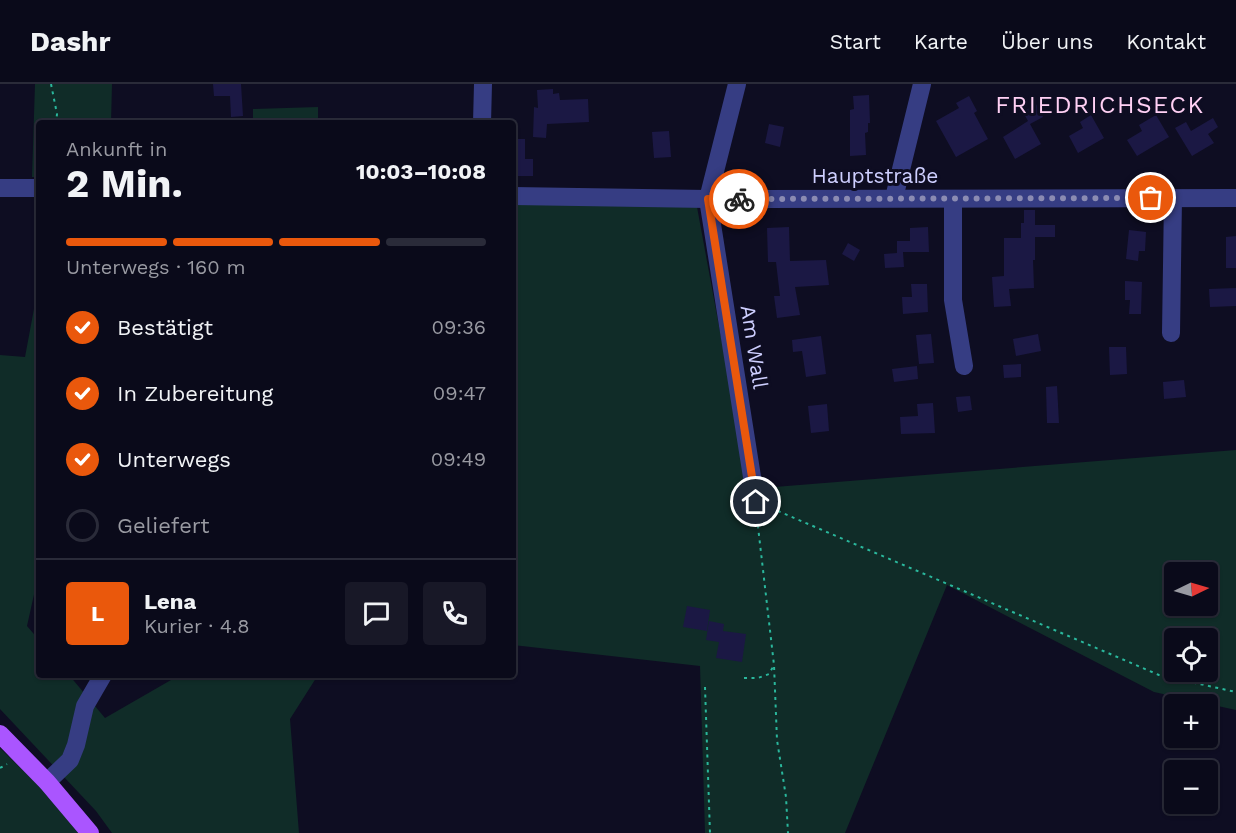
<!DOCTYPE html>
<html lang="de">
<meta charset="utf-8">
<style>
:root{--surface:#0a0a1a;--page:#181827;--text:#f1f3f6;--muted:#999aa2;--line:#2a2b39;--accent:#ea580c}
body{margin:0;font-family:"Work Sans",sans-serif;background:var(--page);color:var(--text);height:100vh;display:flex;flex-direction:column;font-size:22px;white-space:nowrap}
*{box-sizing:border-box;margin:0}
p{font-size:20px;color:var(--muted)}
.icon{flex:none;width:33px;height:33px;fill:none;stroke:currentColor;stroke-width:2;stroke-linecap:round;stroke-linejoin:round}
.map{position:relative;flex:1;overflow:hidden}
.side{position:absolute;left:36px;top:36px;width:480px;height:558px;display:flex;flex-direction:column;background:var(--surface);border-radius:6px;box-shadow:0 2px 4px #0004,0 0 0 2px var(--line)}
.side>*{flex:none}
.needle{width:39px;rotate:85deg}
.fabs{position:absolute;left:1164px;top:478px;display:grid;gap:12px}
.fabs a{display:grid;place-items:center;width:54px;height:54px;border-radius:6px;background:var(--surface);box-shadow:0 2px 4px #0004,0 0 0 2px var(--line);font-size:30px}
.pin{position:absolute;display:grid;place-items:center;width:51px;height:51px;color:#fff;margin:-26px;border:3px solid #fff;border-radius:50%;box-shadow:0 2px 6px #0007}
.courier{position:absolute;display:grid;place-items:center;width:60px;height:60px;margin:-30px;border:4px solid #ea580c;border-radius:50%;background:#fff;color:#222;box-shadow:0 2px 8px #0007}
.overview em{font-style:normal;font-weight:700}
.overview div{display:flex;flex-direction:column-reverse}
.overview{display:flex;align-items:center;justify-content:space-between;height:102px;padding:0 30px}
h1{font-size:39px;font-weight:700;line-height:45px}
.bar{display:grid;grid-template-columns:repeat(4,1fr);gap:9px 6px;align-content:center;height:72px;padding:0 30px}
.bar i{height:8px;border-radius:4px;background:var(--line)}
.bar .active{background:var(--accent)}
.bar p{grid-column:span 4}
.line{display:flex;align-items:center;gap:15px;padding:0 30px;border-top:2px solid var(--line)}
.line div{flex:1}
.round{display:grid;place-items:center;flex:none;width:63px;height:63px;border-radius:6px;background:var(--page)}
ol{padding:0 30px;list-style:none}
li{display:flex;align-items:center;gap:18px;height:66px}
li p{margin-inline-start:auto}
li .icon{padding:6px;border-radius:50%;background:var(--accent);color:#fff;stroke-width:4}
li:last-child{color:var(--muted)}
li i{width:33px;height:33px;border:3px solid var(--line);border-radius:50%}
header{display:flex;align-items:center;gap:36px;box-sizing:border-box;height:84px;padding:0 30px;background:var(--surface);border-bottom:2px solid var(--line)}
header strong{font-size:28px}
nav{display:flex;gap:33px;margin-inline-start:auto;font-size:21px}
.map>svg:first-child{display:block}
.green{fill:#102c28;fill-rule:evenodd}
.building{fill:#1b1844}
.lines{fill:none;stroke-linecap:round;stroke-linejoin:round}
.path{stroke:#2ab79c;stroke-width:2;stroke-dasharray:3 4.5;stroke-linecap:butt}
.minor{stroke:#363d83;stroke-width:18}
.major{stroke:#a5f;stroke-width:18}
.done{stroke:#8b8bb2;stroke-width:6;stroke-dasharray:0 10.8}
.route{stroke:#ea580c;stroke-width:8}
.labels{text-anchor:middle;stroke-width:6;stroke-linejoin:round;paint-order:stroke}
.street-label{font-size:21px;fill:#cecfff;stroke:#0e0d22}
.quarter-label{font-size:24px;letter-spacing:1.5px;fill:#ffd0f4;stroke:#0e0d22}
</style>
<header>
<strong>Dashr</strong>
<nav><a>Start</a><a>Karte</a><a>Über uns</a><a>Kontakt</a></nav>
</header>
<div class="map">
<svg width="1236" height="749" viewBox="0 0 1236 749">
<rect width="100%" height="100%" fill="#0e0d22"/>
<g class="green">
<polygon points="35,0 112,0 111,39 39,39 39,93 32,93"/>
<polygon points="318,23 318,39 253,39 253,25"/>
<path d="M513 120 697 123 749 405 1236 366V626L1154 608 947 501 845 749H705L700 582 513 561ZM1174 489H1208V522H1174ZM1174 555H1208V588H1174Z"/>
<polygon points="39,198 39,488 27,542 39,556 39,591 69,591 105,634 171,596 168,591 318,591 290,635 299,749 112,749 96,727 0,625 0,271 25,273"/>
<polygon points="0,664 45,708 78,749 0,749"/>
</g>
<g class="building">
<polygon points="213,0 241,0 243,32 231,33 230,12 214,12"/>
<polygon points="553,5 553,10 559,9 560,16 588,15 589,38 547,40 546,54 533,53 534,23 538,24 537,6"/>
<polygon points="869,11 870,39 868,39 868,48 865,49 866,71 850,72 850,26 854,25 853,12"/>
<polygon points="969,12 977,27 974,29 988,55 956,73 936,37 959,24 956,19"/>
<polygon points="1036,20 1043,33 1030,40 1041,60 1015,75 1003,53 1028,37 1023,28"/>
<polygon points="1091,31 1104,54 1078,69 1069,52 1083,44 1080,38"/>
<polygon points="1156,31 1169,53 1137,72 1127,56 1142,47 1139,41"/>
<polygon points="1213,34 1218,43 1208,50 1214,59 1192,72 1175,44 1186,38 1191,47"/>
<polygon points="769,40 784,43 780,63 765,59"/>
<polygon points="669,47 671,73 654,74 652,48"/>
<polygon points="513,55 525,55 525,75 533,75 533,92 517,92 517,75 513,75"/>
<polygon points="1024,126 1035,126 1035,141 1055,141 1055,153 1035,153 1035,176 1033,176 1034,204 1009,205 1011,222 994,223 992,193 1004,192 1004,154 1021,154 1021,139 1024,139"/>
<polygon points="789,143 790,177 826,176 829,201 795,203 800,231 777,234 774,212 780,212 776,178 768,178 767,144"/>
<polygon points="928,143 929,168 903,168 904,183 885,184 884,170 897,169 897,157 910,157 910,144"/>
<polygon points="1129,146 1146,148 1145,167 1139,167 1138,177 1126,175"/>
<polygon points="1236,152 1236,184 1226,184 1226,153"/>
<polygon points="848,159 860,166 854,177 842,170"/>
<polygon points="1125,197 1142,198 1141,230 1129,230 1130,216 1125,216"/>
<polygon points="911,200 927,200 928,228 903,230 902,213 912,213"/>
<polygon points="1236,204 1236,222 1210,223 1209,205"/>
<polygon points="931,250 934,279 919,280 916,251"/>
<polygon points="1038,250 1041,267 1016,272 1013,255"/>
<polygon points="821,252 826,290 806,293 802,267 793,268 792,256"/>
<polygon points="1109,263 1126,263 1127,290 1110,291"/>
<polygon points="1021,280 1021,293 1004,294 1003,281"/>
<polygon points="917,282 918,295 894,298 892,285"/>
<polygon points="1184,296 1186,313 1164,315 1163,298"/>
<polygon points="1057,302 1059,339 1047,339 1046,303"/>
<polygon points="970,312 972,326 958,328 956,313"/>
<polygon points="933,319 935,349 901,350 900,333 918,332 917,320"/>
<polygon points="827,320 829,347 811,349 808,322"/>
<polygon points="687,522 710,526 707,547 683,543"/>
<polygon points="709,537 724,540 723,547 746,550 742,578 716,574 719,558 706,556"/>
</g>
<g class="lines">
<g class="path">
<polyline points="51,0 57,30 56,39"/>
<polyline points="771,424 1159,591 1236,608"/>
<polyline points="757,434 774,581 777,656 786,713 788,749"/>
<polyline points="744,594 758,594 769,590 774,581"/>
<polyline points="705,603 710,749"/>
<polyline points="0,684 7,680"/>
</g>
<g class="minor">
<polyline points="737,0 708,115 756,418"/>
<polyline points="482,39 483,0"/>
<polyline points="0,104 39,104"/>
<polyline points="513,112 708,115 1236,114"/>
<polyline points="894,114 922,0"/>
<polyline points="953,115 953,216 964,282"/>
<polyline points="1171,249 1173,114"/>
<polyline points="47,698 70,676 76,661 85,622 103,591"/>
</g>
<polyline class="major" points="0,650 47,698 90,749"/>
</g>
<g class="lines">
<polyline class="done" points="739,115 1151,114"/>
<polyline class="route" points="739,115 708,115 756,418"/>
</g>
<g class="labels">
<g class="street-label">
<text x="875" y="99">Hauptstraße</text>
<text transform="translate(754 263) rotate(81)" y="7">Am Wall</text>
</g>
<g class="quarter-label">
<text x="1100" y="29">FRIEDRICHSECK</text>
</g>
</g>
</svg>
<div class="fabs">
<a><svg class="needle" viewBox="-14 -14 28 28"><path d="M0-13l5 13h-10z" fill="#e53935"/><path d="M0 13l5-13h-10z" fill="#999aa2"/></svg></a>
<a><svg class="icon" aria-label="locate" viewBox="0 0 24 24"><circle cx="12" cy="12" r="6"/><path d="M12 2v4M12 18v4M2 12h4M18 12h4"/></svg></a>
<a>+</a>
<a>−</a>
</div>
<div class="pin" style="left:1151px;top:114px;background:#ea580c"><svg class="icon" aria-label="bag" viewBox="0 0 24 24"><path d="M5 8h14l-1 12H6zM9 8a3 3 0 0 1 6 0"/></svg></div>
<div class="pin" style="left:756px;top:418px;background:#1f2937"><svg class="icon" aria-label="home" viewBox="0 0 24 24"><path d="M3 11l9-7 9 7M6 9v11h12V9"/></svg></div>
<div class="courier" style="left:739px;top:115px"><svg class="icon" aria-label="bike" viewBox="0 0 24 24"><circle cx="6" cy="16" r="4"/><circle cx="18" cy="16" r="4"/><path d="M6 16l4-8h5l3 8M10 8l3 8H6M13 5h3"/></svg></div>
<section class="side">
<div class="overview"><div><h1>2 Min.</h1><p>Ankunft in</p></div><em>10:03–10:08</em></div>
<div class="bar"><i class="active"></i><i class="active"></i><i class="active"></i><i></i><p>Unterwegs · 160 m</p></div>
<ol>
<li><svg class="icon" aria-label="check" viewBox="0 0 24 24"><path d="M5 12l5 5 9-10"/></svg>Bestätigt<p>09:36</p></li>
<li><svg class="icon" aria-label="check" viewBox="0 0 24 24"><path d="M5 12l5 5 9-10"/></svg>In Zubereitung<p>09:47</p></li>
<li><svg class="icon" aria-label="check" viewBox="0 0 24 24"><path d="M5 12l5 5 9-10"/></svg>Unterwegs<p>09:49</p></li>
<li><i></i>Geliefert</li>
</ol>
<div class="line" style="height:108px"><b class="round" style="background:var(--accent);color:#fff">L</b><div><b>Lena</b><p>Kurier · 4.8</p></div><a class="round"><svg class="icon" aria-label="chat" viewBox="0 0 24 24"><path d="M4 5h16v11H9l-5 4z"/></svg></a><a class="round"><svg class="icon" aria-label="phone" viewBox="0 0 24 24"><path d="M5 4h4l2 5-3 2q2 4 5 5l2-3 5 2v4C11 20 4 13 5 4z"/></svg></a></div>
</section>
</div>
